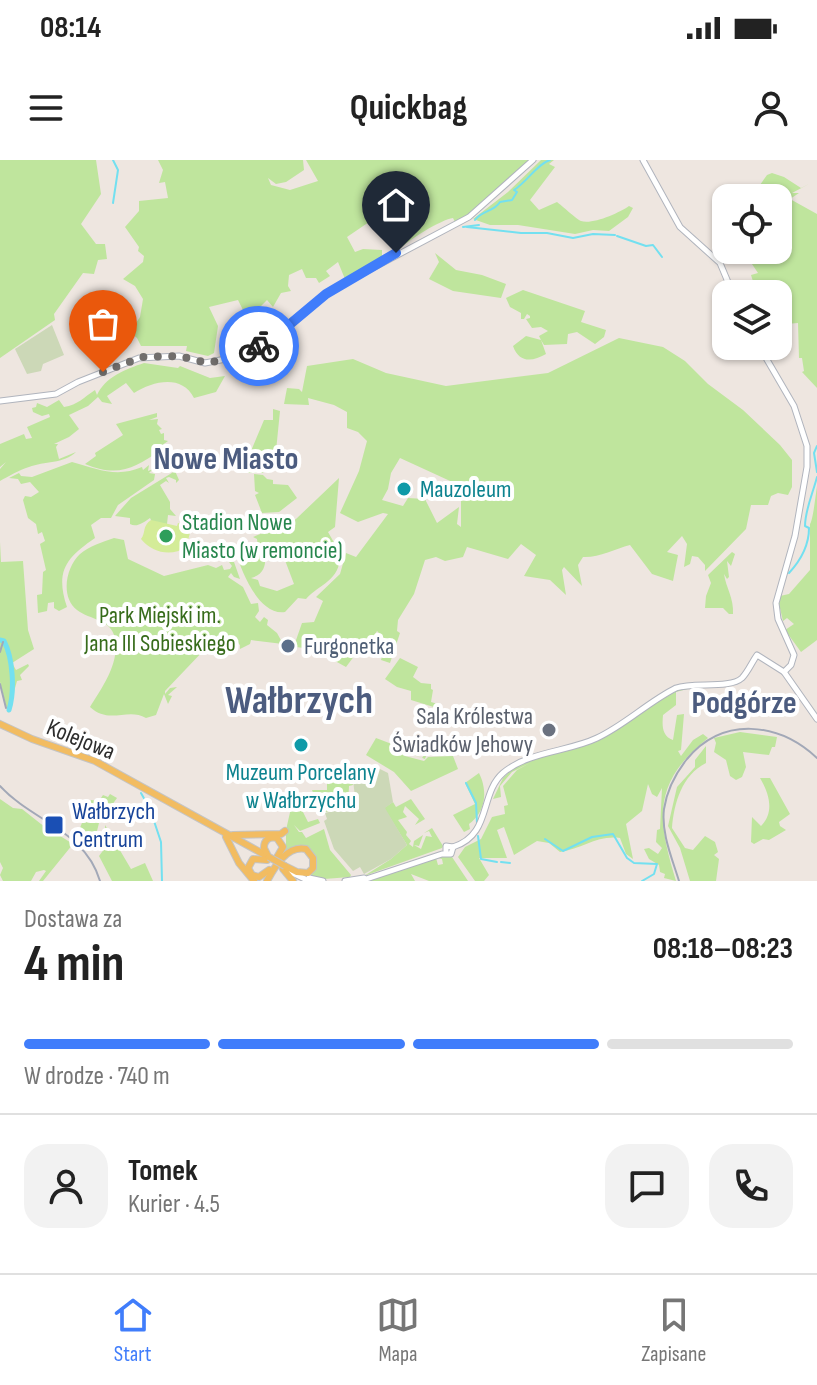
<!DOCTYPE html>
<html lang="pl">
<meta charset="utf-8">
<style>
:root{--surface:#fff;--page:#f2f2f2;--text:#222;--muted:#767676;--line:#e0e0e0;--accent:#407dfb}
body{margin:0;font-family:"Sofia Sans Condensed",sans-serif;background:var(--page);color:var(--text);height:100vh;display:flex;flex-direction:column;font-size:30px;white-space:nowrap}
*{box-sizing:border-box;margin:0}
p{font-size:26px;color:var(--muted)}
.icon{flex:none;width:44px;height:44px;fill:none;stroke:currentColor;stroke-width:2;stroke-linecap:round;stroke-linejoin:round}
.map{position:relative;height:721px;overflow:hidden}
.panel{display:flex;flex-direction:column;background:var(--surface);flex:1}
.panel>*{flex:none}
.buttons{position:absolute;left:712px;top:24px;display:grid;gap:16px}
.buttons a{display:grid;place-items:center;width:80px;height:80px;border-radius:16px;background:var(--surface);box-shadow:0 2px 6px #0004;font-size:40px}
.pin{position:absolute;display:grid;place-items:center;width:68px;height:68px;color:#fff;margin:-82px -34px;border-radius:50% 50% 50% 0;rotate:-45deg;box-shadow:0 0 8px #0007}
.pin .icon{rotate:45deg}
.courier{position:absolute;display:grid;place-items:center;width:80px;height:80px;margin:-40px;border:6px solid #407dfb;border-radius:50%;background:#fff;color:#222;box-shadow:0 2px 10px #0007}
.overview em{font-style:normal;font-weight:700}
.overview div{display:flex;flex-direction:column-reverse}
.overview{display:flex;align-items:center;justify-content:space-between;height:136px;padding:0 24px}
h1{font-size:52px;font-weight:700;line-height:60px}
.bar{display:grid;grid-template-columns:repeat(4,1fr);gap:12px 8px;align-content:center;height:96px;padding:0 24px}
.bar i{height:10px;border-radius:6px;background:var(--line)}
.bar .active{background:var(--accent)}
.bar p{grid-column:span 4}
.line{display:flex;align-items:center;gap:20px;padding:0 24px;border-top:2px solid var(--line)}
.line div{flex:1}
.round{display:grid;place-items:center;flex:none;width:84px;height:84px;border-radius:24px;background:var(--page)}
.status{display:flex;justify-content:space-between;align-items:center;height:56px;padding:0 40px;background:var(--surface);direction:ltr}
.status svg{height:22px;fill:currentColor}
header{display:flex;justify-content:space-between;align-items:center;height:104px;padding:0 24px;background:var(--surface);font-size:36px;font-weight:700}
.menu{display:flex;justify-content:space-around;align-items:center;height:112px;border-top:2px solid var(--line);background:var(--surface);font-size:22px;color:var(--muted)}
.menu a{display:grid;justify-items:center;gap:4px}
.menu .active{color:var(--accent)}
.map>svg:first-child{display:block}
.green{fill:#bfe59d;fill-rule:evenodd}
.cemetery{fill:#ccd8b7}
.pitch{fill:#d4ec98}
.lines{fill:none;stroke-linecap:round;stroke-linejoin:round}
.stream{stroke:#73e0f0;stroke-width:2}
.river{stroke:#73e0f0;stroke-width:5}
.secondary-casing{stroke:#b0b4bd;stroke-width:7}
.primary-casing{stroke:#c4c4c4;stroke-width:8}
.secondary{stroke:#fff;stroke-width:5}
.primary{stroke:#f2bc61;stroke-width:6}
.rail{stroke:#a2a8b7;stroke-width:2}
.primary-bridge-casing{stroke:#c4c4c4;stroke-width:8;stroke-linecap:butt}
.primary-bridge{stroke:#f2bc61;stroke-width:6}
.done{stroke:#716e6c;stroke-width:8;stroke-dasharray:0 14.4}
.route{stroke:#407dfb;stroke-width:10}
.culture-dot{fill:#0f9aa8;stroke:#fff;stroke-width:3}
.leisure-dot{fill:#2e9e5b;stroke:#fff;stroke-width:3}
.service-dot{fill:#5c6f8a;stroke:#fff;stroke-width:3}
.worship-dot{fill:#6b7280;stroke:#fff;stroke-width:3}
.transit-dot{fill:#1a4fb4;stroke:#fff;stroke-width:3}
.labels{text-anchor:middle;stroke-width:8;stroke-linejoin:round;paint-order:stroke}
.culture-label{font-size:24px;fill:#0d838f;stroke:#fff;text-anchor:start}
.leisure-label{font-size:24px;fill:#27864d;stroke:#fff;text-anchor:start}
.park-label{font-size:24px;fill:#376c1b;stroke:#fff}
.service-label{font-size:24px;fill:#4e5e75;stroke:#fff;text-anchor:start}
.worship-label{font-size:24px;fill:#5b616d;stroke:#fff;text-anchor:end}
.street-label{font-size:24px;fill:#2d2d2d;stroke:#fff}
.transit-label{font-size:24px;fill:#164399;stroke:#fff;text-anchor:start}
.district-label{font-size:32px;font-weight:bold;fill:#4c5c7f;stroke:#fff}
.town-label{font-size:40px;font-weight:bold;fill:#4c5c7f;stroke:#fff}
</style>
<div class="status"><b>08:14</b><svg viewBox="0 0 49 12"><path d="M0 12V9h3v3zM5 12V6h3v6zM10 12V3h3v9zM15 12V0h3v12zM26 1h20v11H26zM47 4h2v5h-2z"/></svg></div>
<header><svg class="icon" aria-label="menu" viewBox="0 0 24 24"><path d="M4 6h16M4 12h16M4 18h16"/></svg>Quickbag<svg class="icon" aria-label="person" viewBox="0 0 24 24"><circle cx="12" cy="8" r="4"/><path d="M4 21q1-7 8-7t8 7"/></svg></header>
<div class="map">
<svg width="817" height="721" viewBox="0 0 817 721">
<rect width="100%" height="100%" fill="#eee6e0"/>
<g class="green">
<polygon points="0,0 96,0 101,34 81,64 96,84 105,84 107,99 98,100 94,114 83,113 54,154 55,160 0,198"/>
<path d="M158 0H303L304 10 286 22 276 24 268 18 271 25 290 30 318 21 306 0H530L470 54 455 62 453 58C442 59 407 81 401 88L390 65 384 68 372 60 347 77 355 92 363 89 382 90V75V97L345 119 338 102 326 111 330 116 319 123 316 118H306L302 109 289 115 288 126 291 131 281 133 273 147 267 140 261 146 253 149 258 153V159L245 154 238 140 209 147 218 166 214 193 208 196 186 191 187 186H141L137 178 130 172 140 157 143 139 135 126 123 119 143 102 144 96 138 91 139 87 125 67 139 51V41L168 38 165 22 159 23 163 10Z"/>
<path d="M541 0H554L549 4 555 7 530 40 539 50 557 42C561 45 579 61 581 61 592 65 619 53 629 46L633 48 628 57 609 71 593 70 575 74 518 65H490L473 59 508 32Z"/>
<polygon points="772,13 784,17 801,28 809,24 792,33 799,33 790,39 817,54 817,228 802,212 804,211 802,198 799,198 798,163 786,164 785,134 757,134 751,115 758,113 746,95 739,90 778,90 778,49 780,46 778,38 766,38 755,32 767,15"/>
<polygon points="435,93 456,110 482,115 506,124 501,138 453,131 429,119 439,102"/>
<path d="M523 130 585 151 581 162 606 170 604 177 595 184 577 172 568 174 567 184 544 185 541 180 546 194C532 202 519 203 513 186L526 176 541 180 539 176 548 171 541 167 532 168 526 159 530 158V156L527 154 524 159H521V153L510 147 506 138Z"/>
<path d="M619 178 663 187 685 201 708 224 743 250 780 285 792 300V327L788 335 778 333 771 336 768 345H751L746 369 705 411V405L698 397 692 396 690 404 684 407 687 384 682 376 667 392 678 395 673 421 652 414 630 385C615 389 598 398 583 397L578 405 582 426 564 407 562 410 566 435 550 420 524 416 536 395 521 384 508 399 467 387 463 397 445 401 436 397 425 400 414 434 398 460 397 471 400 473 390 503 381 500 383 493 379 490 386 480 377 471 373 478 367 479 346 507 335 501 330 494 319 495 304 491V488L296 487 295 483 302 463 314 462 323 441 316 437 340 414 346 393 356 397 388 354 383 353 358 362 340 353 359 311 367 281 358 272 347 268V252L334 245 308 238 309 245 284 244 287 228 299 229 302 232 307 206 353 199 386 213 446 226 548 213ZM400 298 461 326V367L457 364 459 347 437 363 425 339 408 338 403 346 382 340 388 329 391 313Z"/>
<path d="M144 203 178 208 180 206 210 218 225 216 216 232 194 238C182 214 153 221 134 233L126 223 107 236 112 244 102 242 98 237 88 246 69 255 79 269 69 277 54 284H58L56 287 59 299 76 292C64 304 44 301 29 307 19 310 9 316 0 321V309L6 302 0 307V284L24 274 26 279 32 278 27 267 50 257 49 254 42 256 33 252 32 248 36 247 37 243 47 247 59 240 64 247C78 245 84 237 95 230L97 235C105 217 126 209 144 203Z"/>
<polygon points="273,249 280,251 276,291 265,291 263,313 248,313 245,296 248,290 251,291 264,260 273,260"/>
<path d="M157 253V257L149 260 158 259 157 264 162 269 159 270 161 274 164 273V280L168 281 161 286V290C135 308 118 318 85 304L96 296 95 293 123 275 116 264Z"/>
<path d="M72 302C97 309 117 318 142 307L143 310 149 305 148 311 153 309 149 313 155 314 154 320 118 345 111 358H101L91 365 95 378C66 398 55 411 67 447L59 451 54 448V442L48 443 47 451 38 453 37 435 42 434 43 412 46 410 40 384 45 381 42 372 38 374 36 364 28 358 23 340 25 336 31 337 39 332 30 322 21 324 18 319 9 318 19 313 21 316 32 317Z"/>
<path d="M175 311 179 320 176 323V320L169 317 166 318 169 323 166 321 160 325 170 342V349L176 356 168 355 167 364 152 362 150 358C144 362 137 368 130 364V358L115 356 131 338Z"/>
<polygon points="254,314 263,315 267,319 273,320 273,324 288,325 297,338 279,352 262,353 255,335 259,333 255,331"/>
<path d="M339 318 335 367 328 372 340 393C341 421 320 423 306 439L298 438 285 452C258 456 241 409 236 393L241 397 244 393 252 395 265 389C266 403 266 414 251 418L258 420 260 426 277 431 294 424 283 395 270 400 268 385 258 387 257 379 253 377 265 372 264 369 259 370 269 366 270 372 296 359Z"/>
<path d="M817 326V480L801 492 785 470 794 464 787 458 783 461 779 444 780 436 789 434 810 410V364C813 361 816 332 817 326Z"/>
<path d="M114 378 124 380 128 399 164 416 208 405 216 408 222 405 224 410 230 409 232 406 229 402H234L240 419 234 417 231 413 228 417 243 427 251 444 258 443 259 451 255 457 260 462 264 457 268 460 267 465 277 473 283 484 251 480 250 484 240 489V485L234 479 206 488 165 531V534L170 528 177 527 168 535 172 536 168 544 164 534 156 555 146 558C128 547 109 565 90 547 102 528 120 503 115 478 111 459 90 460 77 450 60 437 66 407 80 394 89 386 103 382 114 378Z"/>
<polygon points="0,382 1,402 23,401 28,470 34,489 12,503 16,510 28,504 29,506 20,515 22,520 17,521 8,553 0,522"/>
<path d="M732 392 735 394 731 406 727 401 729 417 727 419 724 414C726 428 734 438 733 454H729L723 448H705L706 436 711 423 708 415Z"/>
<polygon points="400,498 418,507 413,517 421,523 431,524 431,529 433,530 431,542 438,544 437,548 411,540 411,531 397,527 385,519"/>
<path d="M682 528H691L676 532V545L663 555C662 566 662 576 673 580L677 555 684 554 681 590 678 591 681 596 693 580 703 574 708 578C652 623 657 658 676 721L664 718 665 714 660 712 659 705 649 699 644 689 649 688 658 694 662 688 656 682 657 670 660 669 662 628 657 637 652 634 648 624 642 651 626 664 633 699 626 694 620 678C597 675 582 689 560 692L549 683 537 681 514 695 504 667 497 670 507 698H479L489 715 484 721H475L458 697 465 687 481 679 492 657 505 654 504 646 508 645 503 626 517 610 530 603 512 612 500 626 501 637 493 639 503 618 515 607 529 600 583 585Z"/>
<polygon points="740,572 777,577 775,587 772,587 769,595 743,592 746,607 742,617 736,620 730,616 726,600 714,592 716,583 714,578"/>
<path d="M398 573C404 582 414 583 421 582L408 585 405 592 422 598 428 590 425 599 403 591 405 596 424 601 428 597 453 596 458 609 411 631 394 612 366 595 376 578 397 586 399 581 395 578 403 582Z"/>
<path d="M706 586V603C682 615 674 643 672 668L685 688 693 690 705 676 715 682 718 692 714 695 719 699 716 721H690L680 688 668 666 677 627 695 607V600Z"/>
<path d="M479 613C488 631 486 652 469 664L470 669 464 672 453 655 475 644 465 623Z"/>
<polygon points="344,615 347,621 352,620 353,625 349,626 348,647 321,653 312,630 327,630 327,617"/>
<path d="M760 618H770L790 654 779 662 780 666 786 670 769 680 763 679 754 684 751 682 752 657 761 666C775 652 769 633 760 618Z"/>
<polygon points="110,634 117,638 99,663 97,671 90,673 84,686 76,678 91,640 99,641 103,635 108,637"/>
<polygon points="0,639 13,648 22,649 41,664 73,684 43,721 39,721 46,711 44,710 36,712 31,721 3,721 0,715 3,708 0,702"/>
<polygon points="411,639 425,659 415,665 419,659 405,646 403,652 407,657 398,660 407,672 406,675 411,681 409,684 413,687 414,681 423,675 419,686 414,685 421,689 426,676 432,677 429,671 424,673 432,668 443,686 442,688 364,716 391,699 407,685 384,648 393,642 396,647"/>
<polygon points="291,648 301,648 308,662 318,659 320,663 300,671 294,665 299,672 302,672 306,678 324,669 330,690 351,715 350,717 324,719 306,714 315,704 304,687 286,694 286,670"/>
<polygon points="105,665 131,709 145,703 153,721 112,721 99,696 105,688 108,689 111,686 105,680"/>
<polygon points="443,695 452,697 468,721 429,721 411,714 415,721 368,721 436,698 438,705 443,704 442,699 438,698"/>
</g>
<g class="cemetery">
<polygon points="52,165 64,195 43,204 41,211 27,214 15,189"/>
<polygon points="374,606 388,613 393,642 385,648 407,685 391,699 364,714 360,707 353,711 334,689 324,661 327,659 325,653 356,645 353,620 363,618 363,614 375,612"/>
</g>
<path class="pitch" d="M151 360 177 366 178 363 184 364 190 373 186 387C172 397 152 393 141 379 146 373 142 366 151 360Z"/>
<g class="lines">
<g class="stream">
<polyline points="113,43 118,10 113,0"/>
<path d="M475 60C482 50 494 52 500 42L512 40 517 32 514 30C527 22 537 4 550 0"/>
<polyline points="463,67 479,65"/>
<polyline points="467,67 521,73 547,73 573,78 593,74 615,75"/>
<polyline points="617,76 646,86 653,85 662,97"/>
<polyline points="817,286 814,293 817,312"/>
<path d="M789 413C801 400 809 386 809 368L805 366C805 350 813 333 817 317"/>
<polyline points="466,623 476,643 477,663"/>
<polyline points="141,633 150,649 161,682 162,721"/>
<polyline points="478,676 481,699 497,702"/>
<polyline points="545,679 563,691 592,677 613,674 627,698 634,703 657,704 654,714 642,721"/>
<polyline points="501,702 510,703"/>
</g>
<path class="river" d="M0 480 4 481C13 498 15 531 9 550"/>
<g class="secondary-casing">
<g id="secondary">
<polyline points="643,0 680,67 720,103 733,134"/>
<polyline points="759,186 794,246 807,286 807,307 795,376 776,443 778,459 794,495 791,505 784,512"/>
<polyline points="0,241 56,234 78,222 139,198 179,196 205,203 241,196 280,173 313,144 339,126 469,57 533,0"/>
<path d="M453 687C492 675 479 634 503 613 529 591 568 592 597 578 625 565 648 542 676 528 694 522 730 529 742 518 748 512 752 502 757 495L784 512 817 559"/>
<polyline points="284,709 309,721"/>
<polyline points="309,718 323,721"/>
<polyline points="345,721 364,718"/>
<polyline points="360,721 442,694 451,694 453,687 446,686 446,694"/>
</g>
</g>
<g class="primary-casing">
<g id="primary">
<polyline points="0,564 32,579 95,601 269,697"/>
<polyline points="233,675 281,674 285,671"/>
<polyline points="226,677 239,703 254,721"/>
<path d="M267 694 264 688C264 680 269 676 277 678L283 687 276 699"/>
<polyline points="267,700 253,699 248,708 252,715 259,717 269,710"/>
<polyline points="283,709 293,721"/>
<path d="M267 721C275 706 287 685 306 689L313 698V708L308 713 297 712 285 706"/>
</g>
</g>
<use href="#secondary" class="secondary"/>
<use href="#primary" class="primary"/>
<g class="rail">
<polyline points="0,492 3,482"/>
<polyline points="0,524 6,548"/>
<path d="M0 626C33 662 85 670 100 721"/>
<path d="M679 721C672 698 661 673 664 649 667 630 675 614 687 599 723 556 778 562 817 598"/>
</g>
<g class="primary-bridge-casing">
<polyline id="primary-bridge" points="269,697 285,706"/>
</g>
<use href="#primary-bridge" class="primary-bridge"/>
</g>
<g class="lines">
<polyline class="done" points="103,212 142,197 179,196 207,203 236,197 259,186"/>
<polyline class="route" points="259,186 283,170 326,134 396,93"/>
</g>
<g class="culture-dot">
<circle cx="404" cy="329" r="8"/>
<circle cx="301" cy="585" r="8"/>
</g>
<circle class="leisure-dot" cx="166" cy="376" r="8"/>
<circle class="service-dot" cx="288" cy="486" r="8"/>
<circle class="worship-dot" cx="549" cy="570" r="8"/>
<rect class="transit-dot" x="44" y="655" width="20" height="20" rx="4"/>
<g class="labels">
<g class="culture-label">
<text x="420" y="337">Mauzoleum</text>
<text x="301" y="620" text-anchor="middle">Muzeum Porcelany<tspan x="301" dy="28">w Wałbrzychu</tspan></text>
</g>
<g class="leisure-label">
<text x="182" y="370">Stadion Nowe<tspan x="182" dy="28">Miasto (w remoncie)</tspan></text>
</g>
<g class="park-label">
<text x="160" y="463">Park Miejski im.<tspan x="160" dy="28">Jana III Sobieskiego</tspan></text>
</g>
<g class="service-label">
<text x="304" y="494">Furgonetka</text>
</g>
<g class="worship-label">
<text x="533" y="564">Sala Królestwa<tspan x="533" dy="28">Świadków Jehowy</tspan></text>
</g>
<g class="street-label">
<text transform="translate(81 579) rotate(22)" y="8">Kolejowa</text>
</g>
<g class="transit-label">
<text x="72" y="659">Wałbrzych<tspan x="72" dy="28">Centrum</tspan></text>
</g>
<g class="district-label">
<text x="226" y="309">Nowe Miasto</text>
<text x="744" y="553">Podgórze</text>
</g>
<g class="town-label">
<text x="299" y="553">Wałbrzych</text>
</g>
</g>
</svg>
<div class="buttons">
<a><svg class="icon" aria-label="locate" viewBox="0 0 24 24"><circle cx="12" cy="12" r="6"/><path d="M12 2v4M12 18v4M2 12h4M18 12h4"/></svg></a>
<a><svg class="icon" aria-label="layers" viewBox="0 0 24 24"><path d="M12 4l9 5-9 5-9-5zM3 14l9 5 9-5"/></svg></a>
</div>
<div class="pin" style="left:103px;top:212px;background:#ea580c"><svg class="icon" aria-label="bag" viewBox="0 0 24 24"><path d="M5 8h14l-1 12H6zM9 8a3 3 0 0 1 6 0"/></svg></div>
<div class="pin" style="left:396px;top:93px;background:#1f2937"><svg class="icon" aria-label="home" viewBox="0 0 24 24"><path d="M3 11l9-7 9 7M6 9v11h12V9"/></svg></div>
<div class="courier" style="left:259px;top:186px"><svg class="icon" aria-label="bike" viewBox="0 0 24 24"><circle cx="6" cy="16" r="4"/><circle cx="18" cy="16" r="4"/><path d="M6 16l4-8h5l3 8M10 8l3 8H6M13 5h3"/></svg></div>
</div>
<section class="panel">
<div class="overview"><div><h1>4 min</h1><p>Dostawa za</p></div><em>08:18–08:23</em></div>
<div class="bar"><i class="active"></i><i class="active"></i><i class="active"></i><i></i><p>W drodze · 740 m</p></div>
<div class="line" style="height:144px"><a class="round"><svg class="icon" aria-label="person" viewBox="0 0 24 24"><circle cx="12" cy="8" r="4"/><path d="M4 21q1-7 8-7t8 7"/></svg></a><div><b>Tomek</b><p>Kurier · 4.5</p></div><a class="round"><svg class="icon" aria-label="chat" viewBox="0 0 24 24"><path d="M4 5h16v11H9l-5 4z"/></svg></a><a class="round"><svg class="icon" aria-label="phone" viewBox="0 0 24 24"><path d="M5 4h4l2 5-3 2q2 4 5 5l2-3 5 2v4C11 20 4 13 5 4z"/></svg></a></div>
</section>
<nav class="menu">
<a class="active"><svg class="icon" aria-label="home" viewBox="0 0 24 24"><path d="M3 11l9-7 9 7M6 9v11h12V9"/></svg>Start</a>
<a><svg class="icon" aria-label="map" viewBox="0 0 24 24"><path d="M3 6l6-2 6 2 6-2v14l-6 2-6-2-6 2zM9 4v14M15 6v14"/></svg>Mapa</a>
<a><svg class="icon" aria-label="saved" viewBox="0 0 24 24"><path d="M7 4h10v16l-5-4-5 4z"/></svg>Zapisane</a>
</nav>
